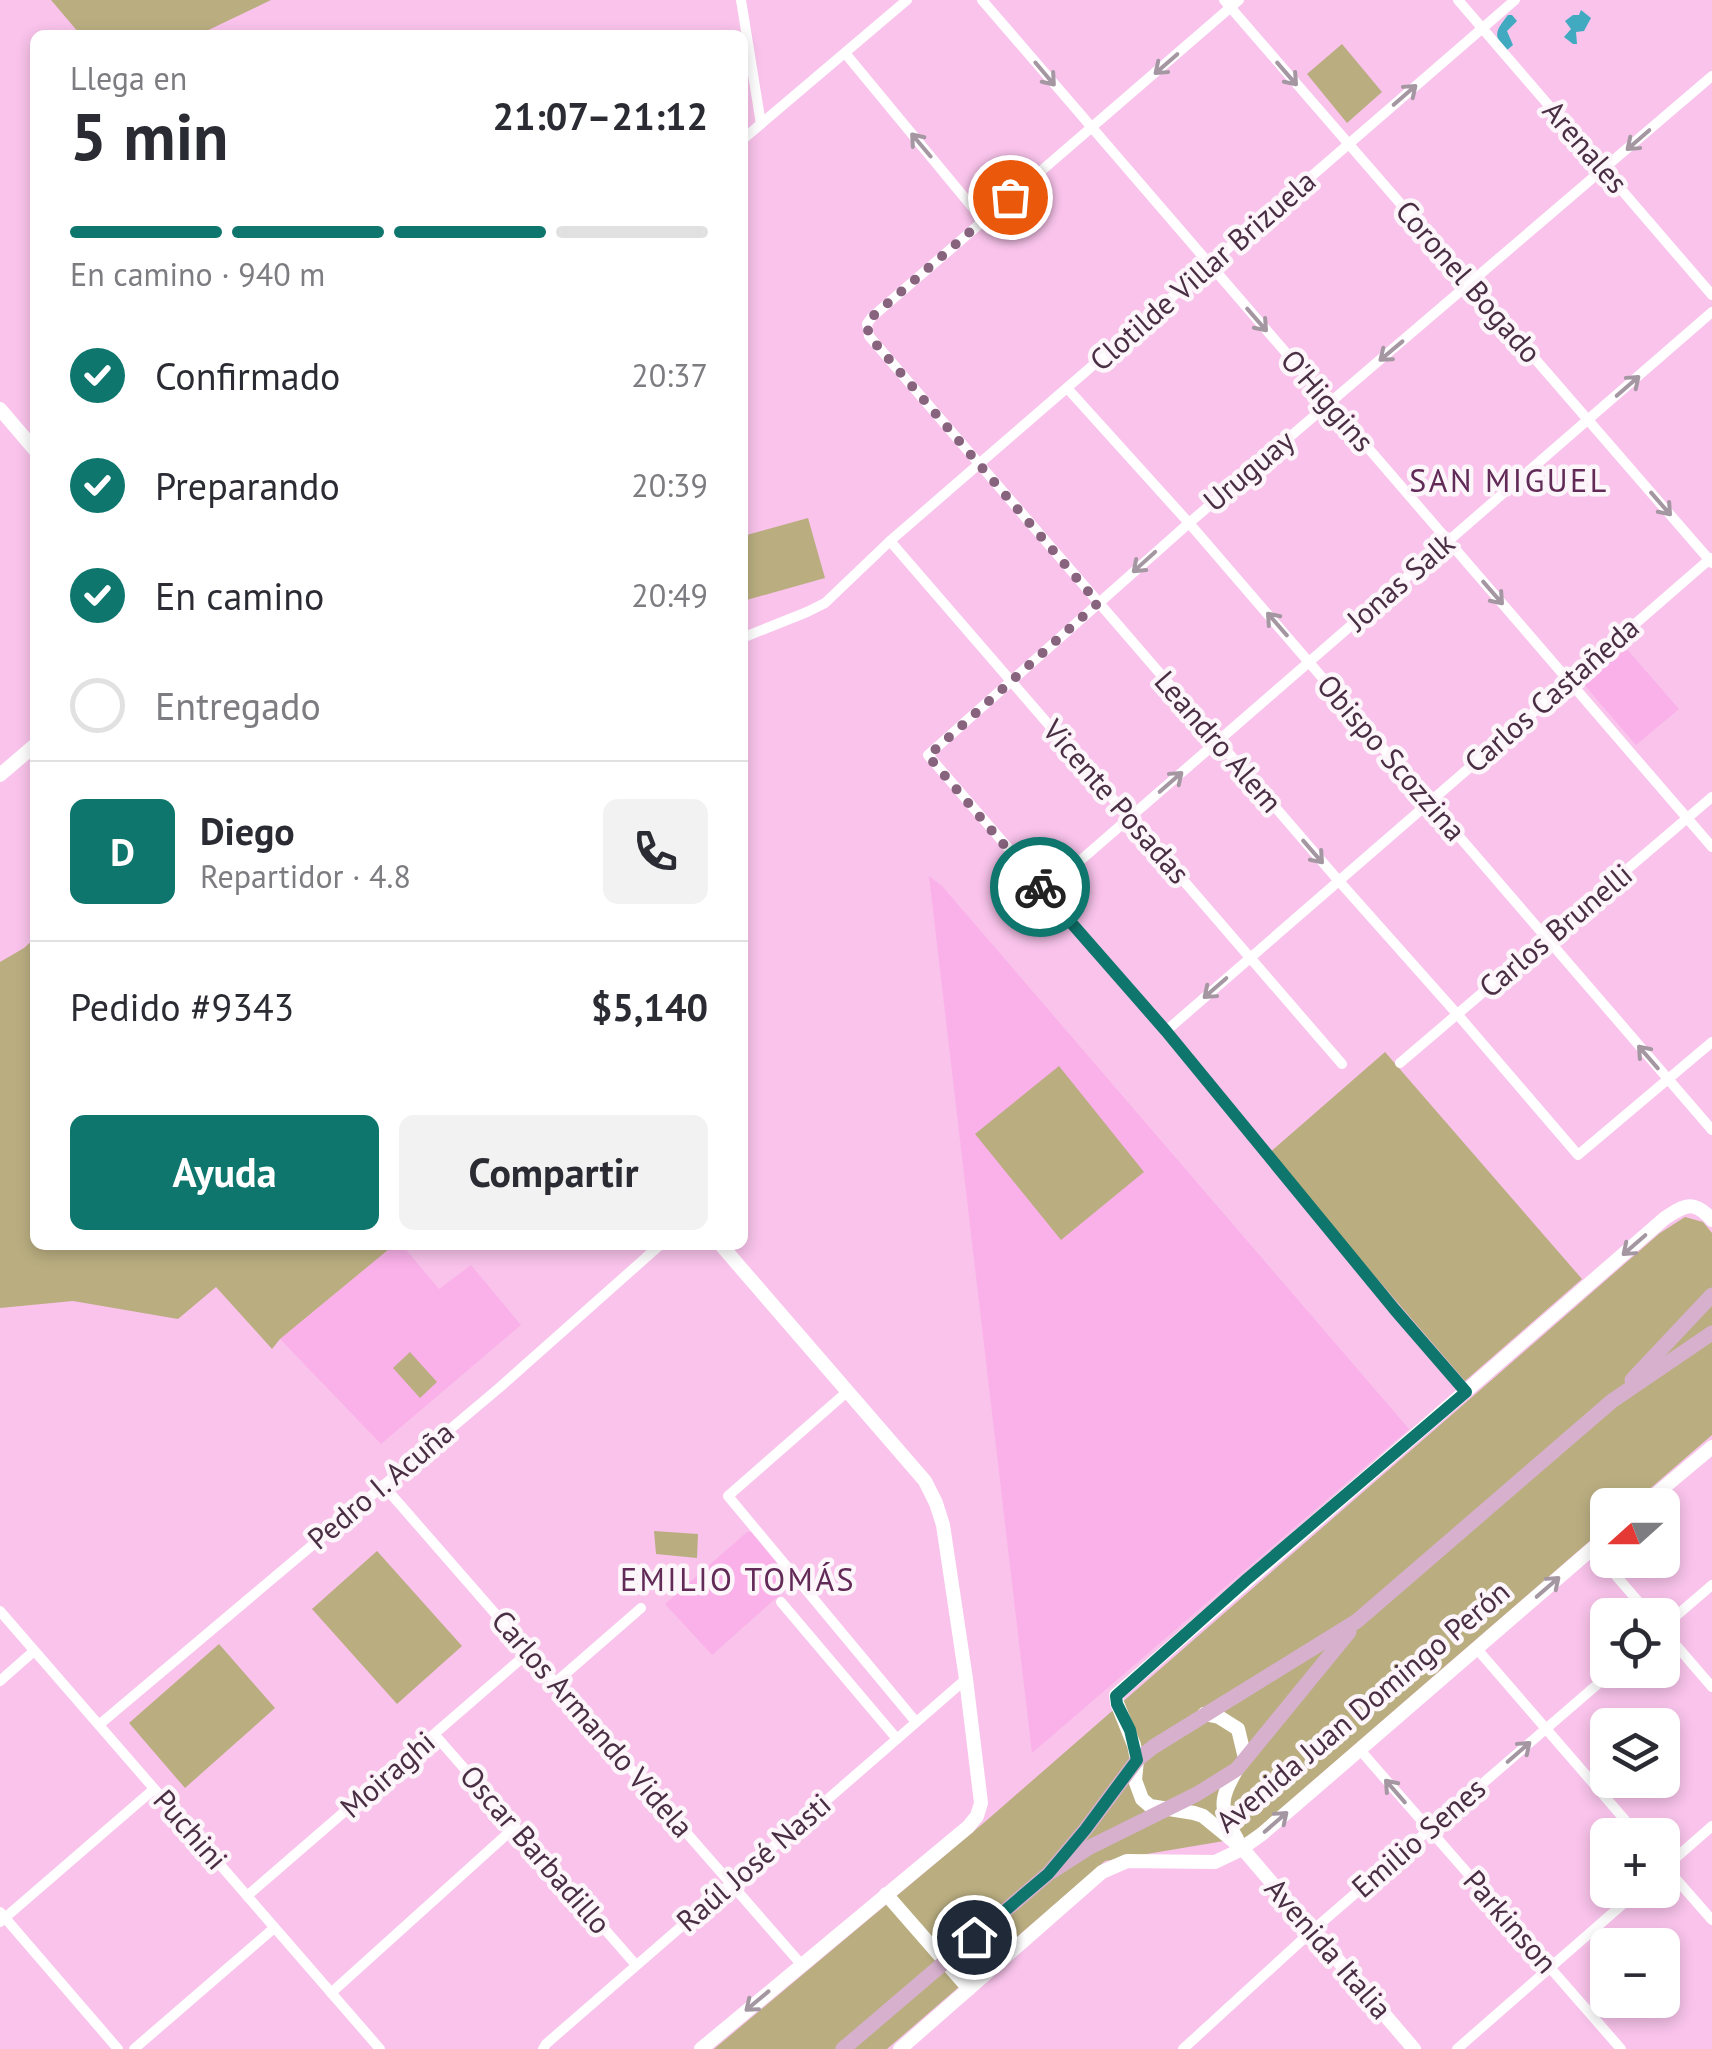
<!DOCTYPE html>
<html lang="es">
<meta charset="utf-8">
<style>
:root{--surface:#fff;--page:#f2f2f3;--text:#2b2b33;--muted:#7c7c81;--line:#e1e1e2;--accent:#0f766e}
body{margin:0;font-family:"PT Sans",sans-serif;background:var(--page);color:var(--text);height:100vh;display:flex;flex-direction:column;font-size:38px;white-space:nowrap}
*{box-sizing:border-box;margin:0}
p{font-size:32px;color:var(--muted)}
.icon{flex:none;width:55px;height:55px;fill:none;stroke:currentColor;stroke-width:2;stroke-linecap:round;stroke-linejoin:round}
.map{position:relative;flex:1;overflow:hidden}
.panel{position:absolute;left:30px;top:30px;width:718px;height:1220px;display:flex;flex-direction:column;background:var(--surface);border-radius:15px;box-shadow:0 5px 15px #0003}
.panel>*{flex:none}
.needle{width:65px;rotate:249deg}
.controls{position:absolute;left:1590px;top:1488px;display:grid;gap:20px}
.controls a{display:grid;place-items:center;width:90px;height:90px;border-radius:15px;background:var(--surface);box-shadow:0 5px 15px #0003;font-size:50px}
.pin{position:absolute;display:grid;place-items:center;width:85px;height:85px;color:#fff;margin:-42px;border:5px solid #fff;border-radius:50%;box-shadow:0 2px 10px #0007}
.courier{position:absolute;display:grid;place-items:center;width:100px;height:100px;margin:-50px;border:8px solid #0f766e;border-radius:50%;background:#fff;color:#222;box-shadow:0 2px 12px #0007}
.overview em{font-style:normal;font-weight:700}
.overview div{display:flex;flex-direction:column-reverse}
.overview{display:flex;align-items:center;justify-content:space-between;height:170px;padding:0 40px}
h1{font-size:65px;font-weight:700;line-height:75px}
.bar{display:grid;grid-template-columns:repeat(4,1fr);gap:15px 10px;align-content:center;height:120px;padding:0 40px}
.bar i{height:12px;border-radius:8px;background:var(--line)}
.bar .current{background:var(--accent)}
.bar p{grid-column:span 4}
.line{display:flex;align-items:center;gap:25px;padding:0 40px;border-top:2px solid var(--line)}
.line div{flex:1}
.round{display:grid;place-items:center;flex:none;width:105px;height:105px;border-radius:15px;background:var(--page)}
ol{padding:0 40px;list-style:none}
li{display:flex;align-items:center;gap:30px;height:110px}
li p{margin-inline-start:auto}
li .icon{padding:10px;border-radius:50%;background:var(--accent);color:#fff;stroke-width:4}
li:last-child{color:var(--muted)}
li i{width:55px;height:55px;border:5px solid var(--line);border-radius:50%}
.primary-button{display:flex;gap:20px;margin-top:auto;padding:20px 40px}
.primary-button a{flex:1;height:115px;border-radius:15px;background:var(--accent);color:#fff;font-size:40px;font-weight:700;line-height:115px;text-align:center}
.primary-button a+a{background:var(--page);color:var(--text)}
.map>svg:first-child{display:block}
.built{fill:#fab1e9}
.green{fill:#baae81}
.water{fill:#41aac1}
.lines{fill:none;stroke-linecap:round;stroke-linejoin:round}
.minor{stroke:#fff;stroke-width:10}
.secondary{stroke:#fff;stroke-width:14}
.primary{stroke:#d6b0cd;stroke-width:15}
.oneway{stroke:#a497a2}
.done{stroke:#87637e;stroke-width:10;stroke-dasharray:0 18}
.route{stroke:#0f766e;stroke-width:12}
.labels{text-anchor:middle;stroke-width:9;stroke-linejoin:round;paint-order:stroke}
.street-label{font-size:30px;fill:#4a2f44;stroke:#fcf5fa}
.neighbourhood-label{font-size:32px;letter-spacing:2.5px;fill:#612a57;stroke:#fcf5fa}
</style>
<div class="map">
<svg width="1712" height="2049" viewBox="0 0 1712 2049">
<rect width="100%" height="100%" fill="#f9c3eb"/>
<g class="built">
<polygon points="1624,646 1679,709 1636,745 1581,681"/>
<polygon points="929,876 942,886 1409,1429 1032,1753"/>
<polygon points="394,1245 402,1245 439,1289 471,1265 521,1325 381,1444 280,1339"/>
<polygon points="747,1532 751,1532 795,1581 712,1655 665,1604"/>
</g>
<g class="green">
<polygon points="51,0 271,0 198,35 107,35 79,33"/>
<polygon points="1342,44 1382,92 1347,123 1307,74"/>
<polygon points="808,518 825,578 743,601 743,536"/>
<polygon points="35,938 35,1245 394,1245 280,1339 272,1349 216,1287 178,1319 73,1301 0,1308 0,962 24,948"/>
<polygon points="1385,1052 1582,1279 1465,1381 1269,1153"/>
<polygon points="1059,1066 1144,1172 1061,1240 975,1134"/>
<polygon points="1685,1217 1703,1222 1712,1233 1712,1435 1631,1505 1608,1505 1607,1526 1248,1837 1105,1861 887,2049 714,2049 986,1821 1660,1233"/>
<polygon points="410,1352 437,1382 420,1398 393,1368"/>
<polygon points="654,1531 698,1534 697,1558 656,1554"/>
<polygon points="377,1551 462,1646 397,1704 312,1609"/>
<polygon points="219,1644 275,1708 185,1788 129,1723"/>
</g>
<g class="water">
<polygon points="1581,10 1591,18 1584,31 1576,32 1577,44 1573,44 1564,37 1571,29 1565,21 1573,15 1579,15"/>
<path d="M1508 15H1512L1517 21 1507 31 1513 45 1507 50C1491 36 1497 29 1508 15Z"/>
</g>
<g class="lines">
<g class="minor">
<polyline points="741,0 761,124"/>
<polyline points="982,0 1712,847"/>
<polyline points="1224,0 1712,563"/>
<polyline points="1239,0 872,317 867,324 869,336 1338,880 1458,1015 1578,1155 1712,1042"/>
<polyline points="1458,0 1712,295"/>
<polyline points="845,53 983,220"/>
<polyline points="742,140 907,0"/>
<polyline points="1067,388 1189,523 1712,1130"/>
<polyline points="890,541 1342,1064"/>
<polyline points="742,638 807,612 825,603 890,541 1515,0"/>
<polyline points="1044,892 1712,312"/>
<polyline points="1166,1031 1711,558"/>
<polyline points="1400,1063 1712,797"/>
<polyline points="848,1391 728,1496 916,1722"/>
<polyline points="1466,1393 1395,1310 1166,1031 928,755 1189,523 1712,76"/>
<polyline points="383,1485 801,1964"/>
<polyline points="1592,1548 1650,1615"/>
<polyline points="781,1602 897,1739"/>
<polyline points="0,1611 380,2049"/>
<polyline points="1662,1628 1712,1585"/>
<polyline points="1662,1629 1712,1687"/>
<polyline points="1477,1649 1638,1835"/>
<polyline points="0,1681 34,1651"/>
<polyline points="556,1682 641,1608"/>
<polyline points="100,1724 499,1388 660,1245"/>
<polyline points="435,1735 636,1965"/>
<polyline points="1360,1750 1621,2049"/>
<polyline points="1662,1863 1712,1920"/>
<polyline points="1663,1869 1712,1826"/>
<polyline points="247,1896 529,1652"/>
<polyline points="0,1912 118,2049"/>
<polyline points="0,1922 154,1789"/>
<polyline points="331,1993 515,1827"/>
<polyline points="134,2049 274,1928"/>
<polyline points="543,2049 546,2044 966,1679"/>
<polyline points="1183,2049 1313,1930 1614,1670"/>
<polyline points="1457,2049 1639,1890"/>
</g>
<g class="secondary">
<polyline points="0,409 35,450"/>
<polyline points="0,775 35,745"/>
<polyline points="1643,1505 1712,1447"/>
<polyline points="1204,1714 1219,1717 1238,1729 1245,1758"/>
<path d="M1237 1769C1219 1801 1219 1807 1237 1839"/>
<polyline points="886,1894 969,1989"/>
<polyline points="701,2049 968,1827 977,1816 981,1803 966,1679 943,1525 936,1503 925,1481 721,1245"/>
<polyline points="900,2049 1102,1872 1127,1861 1215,1862 1238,1851 1262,1834 1608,1535"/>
<path d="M1414 2049 1242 1848 1203 1816 1194 1813 1150 1806 1142 1799 1135 1780 1137 1760 1134 1745 1117 1703 1116 1695 1665 1218C1685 1205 1694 1199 1712 1220"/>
</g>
<g class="primary">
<polyline points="1632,1380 1712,1295"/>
<polyline points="1048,1874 1085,1830 1137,1760 1153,1747 1357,1621 1612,1401 1712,1333"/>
<polyline points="843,2049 1048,1874 1090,1847 1197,1794 1237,1769 1349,1632"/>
</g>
</g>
<defs><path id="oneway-shaft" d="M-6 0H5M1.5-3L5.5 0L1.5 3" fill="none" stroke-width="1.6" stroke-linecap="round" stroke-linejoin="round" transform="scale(2.5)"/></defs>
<g class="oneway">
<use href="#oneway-shaft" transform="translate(1166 64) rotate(139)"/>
<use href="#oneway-shaft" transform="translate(1045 74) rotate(50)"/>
<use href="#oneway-shaft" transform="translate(1287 74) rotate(49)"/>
<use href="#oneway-shaft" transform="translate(1405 95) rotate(-41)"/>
<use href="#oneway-shaft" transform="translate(1638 140) rotate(139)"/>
<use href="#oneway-shaft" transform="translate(921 145) rotate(-130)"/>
<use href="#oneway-shaft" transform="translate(1257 320) rotate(49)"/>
<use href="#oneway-shaft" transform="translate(1391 351) rotate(140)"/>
<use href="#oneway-shaft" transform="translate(1628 386) rotate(-41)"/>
<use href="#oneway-shaft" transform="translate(1661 504) rotate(49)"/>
<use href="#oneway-shaft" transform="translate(1144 562) rotate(138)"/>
<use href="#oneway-shaft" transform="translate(1493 593) rotate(49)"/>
<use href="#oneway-shaft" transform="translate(1277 624) rotate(-131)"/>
<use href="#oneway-shaft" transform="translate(1171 782) rotate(-41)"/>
<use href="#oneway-shaft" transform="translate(1313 852) rotate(49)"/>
<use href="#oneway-shaft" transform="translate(1215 988) rotate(139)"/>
<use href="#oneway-shaft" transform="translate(1648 1057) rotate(-131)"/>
<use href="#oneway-shaft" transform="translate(1634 1245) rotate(139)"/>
<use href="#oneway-shaft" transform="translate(1548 1587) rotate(-41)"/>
<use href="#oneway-shaft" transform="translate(1519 1752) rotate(-41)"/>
<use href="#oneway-shaft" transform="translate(1395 1791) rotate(-131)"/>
<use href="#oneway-shaft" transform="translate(1276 1822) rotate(-41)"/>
<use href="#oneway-shaft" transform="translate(757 2001) rotate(140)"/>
</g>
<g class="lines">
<polyline class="done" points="1010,197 872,317 867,324 869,336 1098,603 928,756 1040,887"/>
<polyline class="route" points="974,1937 1048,1874 1085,1830 1137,1760 1130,1730 1117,1704 1116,1696 1246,1580 1466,1392 1395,1310 1166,1031 1040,887"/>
</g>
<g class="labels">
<g class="street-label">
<text transform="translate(1585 147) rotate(49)" y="10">Arenales</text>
<text transform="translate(1203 271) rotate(-41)" y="10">Clotilde Villar Brizuela</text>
<text transform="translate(1468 282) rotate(49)" y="10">Coronel Bogado</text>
<text transform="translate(1327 401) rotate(49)" y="10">O'Higgins</text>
<text transform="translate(1249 471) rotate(-40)" y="10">Uruguay</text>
<text transform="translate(1401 582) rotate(-41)" y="10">Jonas Salk</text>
<text transform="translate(1552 695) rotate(-41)" y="10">Carlos Castañeda</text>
<text transform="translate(1218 742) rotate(49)" y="10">Leandro Alem</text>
<text transform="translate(1391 758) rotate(49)" y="10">Obispo Scozzina</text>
<text transform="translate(1116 802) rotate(49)" y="10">Vicente Posadas</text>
<text transform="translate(1556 931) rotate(-40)" y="10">Carlos Brunelli</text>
<text transform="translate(381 1486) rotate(-40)" y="10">Pedro I. Acuña</text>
<text transform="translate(1363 1707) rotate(-40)" y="10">Avenida Juan Domingo Perón</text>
<text transform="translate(592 1724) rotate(49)" y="10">Carlos Armando Videla</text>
<text transform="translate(388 1775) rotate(-41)" y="10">Moiraghi</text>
<text transform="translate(190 1830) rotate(49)" y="10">Puchini</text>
<text transform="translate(1419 1838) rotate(-41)" y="10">Emilio Senes</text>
<text transform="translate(535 1850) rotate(49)" y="10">Oscar Barbadillo</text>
<text transform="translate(754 1863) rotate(-41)" y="10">Raúl José Nasti</text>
<text transform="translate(1510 1922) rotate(49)" y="10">Parkinson</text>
<text transform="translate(1328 1949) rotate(49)" y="10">Avenida Italia</text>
</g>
<g class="neighbourhood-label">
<text x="1509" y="492">SAN MIGUEL</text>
<text x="738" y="1591">EMILIO TOMÁS</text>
</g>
</g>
</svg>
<div class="controls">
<a><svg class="needle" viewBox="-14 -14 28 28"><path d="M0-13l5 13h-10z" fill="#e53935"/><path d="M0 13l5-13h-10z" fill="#7c7c81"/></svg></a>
<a><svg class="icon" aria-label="locate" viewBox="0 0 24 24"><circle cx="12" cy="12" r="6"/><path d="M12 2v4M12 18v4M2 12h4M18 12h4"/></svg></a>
<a><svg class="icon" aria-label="layers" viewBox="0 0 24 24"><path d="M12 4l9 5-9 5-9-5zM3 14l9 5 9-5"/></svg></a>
<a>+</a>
<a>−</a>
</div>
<div class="pin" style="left:1010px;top:197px;background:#ea580c"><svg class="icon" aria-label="bag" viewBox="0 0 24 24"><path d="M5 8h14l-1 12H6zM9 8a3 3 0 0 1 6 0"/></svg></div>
<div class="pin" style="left:974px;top:1937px;background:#1f2937"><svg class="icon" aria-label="home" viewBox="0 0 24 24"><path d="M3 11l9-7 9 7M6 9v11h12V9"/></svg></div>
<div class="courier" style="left:1040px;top:887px"><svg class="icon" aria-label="bike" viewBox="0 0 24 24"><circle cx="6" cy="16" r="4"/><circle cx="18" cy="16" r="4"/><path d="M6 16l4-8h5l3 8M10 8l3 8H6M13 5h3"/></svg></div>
<section class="panel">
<div class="overview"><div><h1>5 min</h1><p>Llega en</p></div><em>21:07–21:12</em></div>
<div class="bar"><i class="current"></i><i class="current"></i><i class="current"></i><i></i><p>En camino · 940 m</p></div>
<ol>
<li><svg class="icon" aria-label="check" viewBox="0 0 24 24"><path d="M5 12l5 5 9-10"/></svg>Confirmado<p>20:37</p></li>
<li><svg class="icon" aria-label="check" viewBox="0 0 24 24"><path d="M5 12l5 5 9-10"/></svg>Preparando<p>20:39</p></li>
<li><svg class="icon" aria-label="check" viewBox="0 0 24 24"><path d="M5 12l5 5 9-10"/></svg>En camino<p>20:49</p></li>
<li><i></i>Entregado</li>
</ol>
<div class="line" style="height:180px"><b class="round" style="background:var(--accent);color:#fff">D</b><div><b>Diego</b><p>Repartidor · 4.8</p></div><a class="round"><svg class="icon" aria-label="phone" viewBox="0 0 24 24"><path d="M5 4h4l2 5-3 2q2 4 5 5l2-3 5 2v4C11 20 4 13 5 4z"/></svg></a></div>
<div class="line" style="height:130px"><div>Pedido #9343</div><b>$5,140</b></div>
<div class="primary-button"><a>Ayuda</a><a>Compartir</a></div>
</section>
</div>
